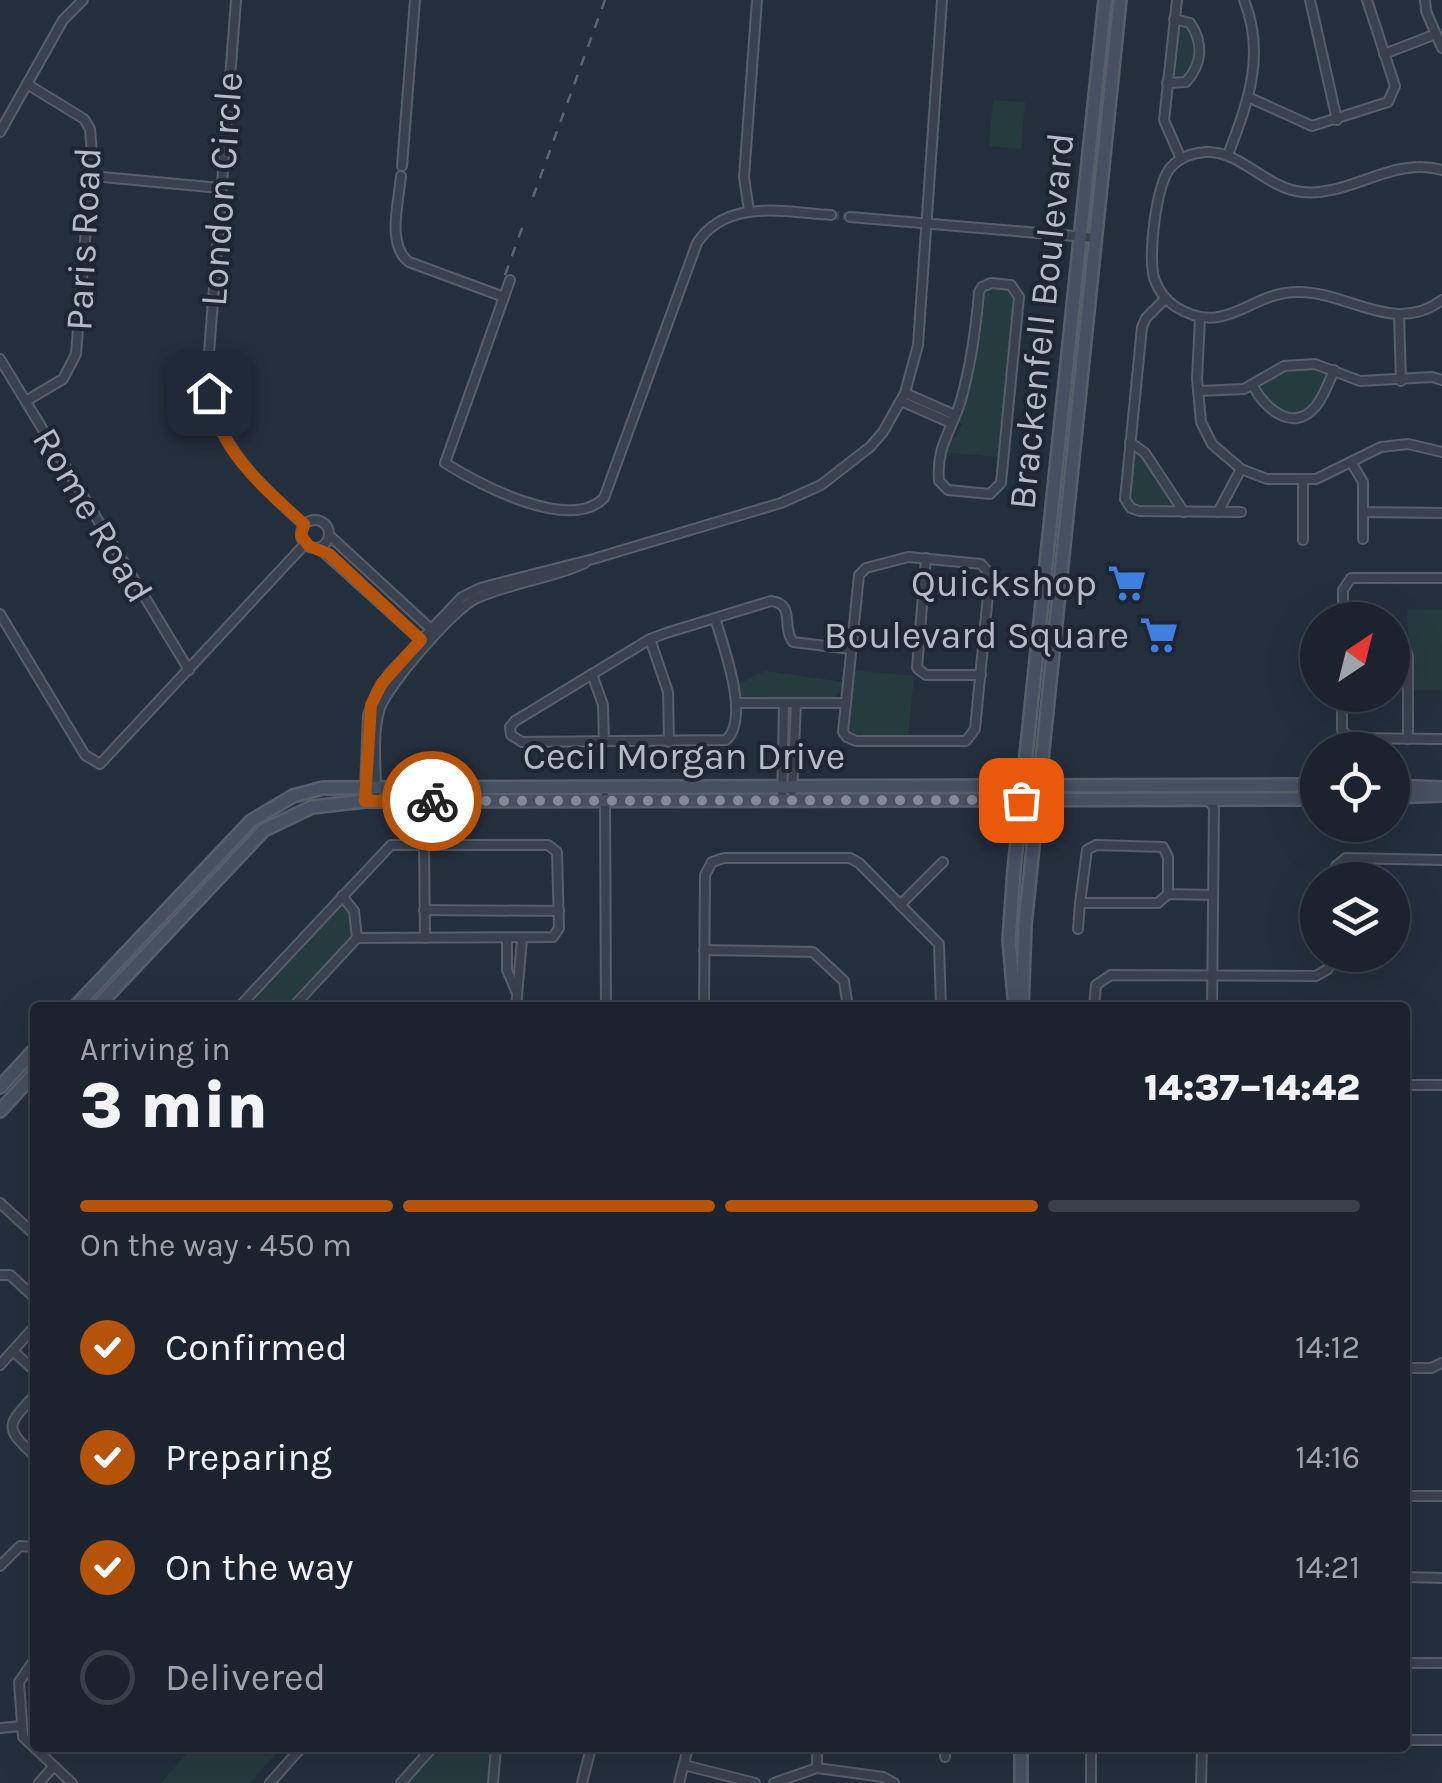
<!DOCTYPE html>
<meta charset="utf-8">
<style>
:root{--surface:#1b232e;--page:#242b36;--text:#f1f3f6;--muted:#a0a4aa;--line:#39404a;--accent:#b45309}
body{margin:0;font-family:Karla,sans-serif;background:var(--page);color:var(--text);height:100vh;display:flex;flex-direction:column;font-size:38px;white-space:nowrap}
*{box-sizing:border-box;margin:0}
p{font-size:32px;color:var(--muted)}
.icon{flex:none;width:55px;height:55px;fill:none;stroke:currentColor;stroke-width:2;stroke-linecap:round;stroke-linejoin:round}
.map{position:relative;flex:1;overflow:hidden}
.drawer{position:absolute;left:30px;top:1002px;width:1380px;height:750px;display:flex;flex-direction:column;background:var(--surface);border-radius:10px;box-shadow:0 10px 40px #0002,0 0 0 2px var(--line)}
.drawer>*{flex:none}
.needle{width:65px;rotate:35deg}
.tools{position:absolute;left:1300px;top:602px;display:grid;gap:20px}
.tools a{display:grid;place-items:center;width:110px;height:110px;border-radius:50%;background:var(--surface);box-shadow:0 10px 40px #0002,0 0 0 2px var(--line);font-size:50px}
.pin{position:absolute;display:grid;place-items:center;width:85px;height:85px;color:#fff;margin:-42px;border-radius:20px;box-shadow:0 5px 15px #0006}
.courier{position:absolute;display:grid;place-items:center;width:100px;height:100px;margin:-50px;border:8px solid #b45309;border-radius:50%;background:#fff;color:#222;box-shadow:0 2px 12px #0007}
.summary em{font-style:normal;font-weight:800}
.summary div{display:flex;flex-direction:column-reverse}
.summary{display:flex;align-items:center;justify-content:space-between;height:170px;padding:0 50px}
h1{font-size:65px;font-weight:800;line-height:75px}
.bar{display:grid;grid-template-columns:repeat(4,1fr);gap:15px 10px;align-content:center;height:120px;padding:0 50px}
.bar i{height:12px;border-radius:8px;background:var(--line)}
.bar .current{background:var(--accent)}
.bar p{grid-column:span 4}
ol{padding:0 50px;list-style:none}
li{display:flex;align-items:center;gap:30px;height:110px}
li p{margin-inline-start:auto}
li .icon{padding:10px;border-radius:50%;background:var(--accent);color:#fff;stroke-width:4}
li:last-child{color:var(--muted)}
li i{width:55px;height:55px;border:5px solid var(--line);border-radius:50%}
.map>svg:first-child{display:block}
.green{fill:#263b3e}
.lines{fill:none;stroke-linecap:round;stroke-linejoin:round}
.street-tunnel{stroke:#3a4452;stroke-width:8;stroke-dasharray:8 4;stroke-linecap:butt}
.street-casing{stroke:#565f6b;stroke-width:12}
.secondary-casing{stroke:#565f6b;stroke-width:16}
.street{stroke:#38414d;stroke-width:8}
.secondary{stroke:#465060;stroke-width:11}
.rail{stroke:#5a6574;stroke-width:2.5;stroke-dasharray:10 10;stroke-linecap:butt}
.done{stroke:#828b97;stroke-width:10;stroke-dasharray:0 18}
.route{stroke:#b45309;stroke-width:12}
.labels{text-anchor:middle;stroke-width:8;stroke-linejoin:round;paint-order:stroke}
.street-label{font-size:38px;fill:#b4bcc8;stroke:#1d2632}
.poi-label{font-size:38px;fill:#b4bcc8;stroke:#1d2632;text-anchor:end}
</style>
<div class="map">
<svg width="1442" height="1783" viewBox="0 0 1442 1783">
<rect width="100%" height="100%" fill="#242f3d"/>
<g class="green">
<path d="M1182 24 1188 26C1200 44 1197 63 1183 79H1178L1173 73 1177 30Z"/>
<polygon points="993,100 1025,102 1021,149 989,146"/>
<path d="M991 288 1008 290 1014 296 998 457 943 452 949 436 955 438 962 424 958 421C975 380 981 337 985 293Z"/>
<path d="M1317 368 1324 370 1326 378C1309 410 1287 434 1260 391L1263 383 1284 370Z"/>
<polygon points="1137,454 1143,456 1174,503 1172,506 1142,508 1131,503 1129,494 1133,457"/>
<polygon points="1407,610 1442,610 1442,706 1441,690 1411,690"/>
<polygon points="853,670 914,676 908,737 849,734"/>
<polygon points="765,671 844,682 843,690 833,698 742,696 738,684"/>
<polygon points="341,906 351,916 351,937 286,1007 244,1008"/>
<polygon points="192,1748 281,1748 250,1783 161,1783"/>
<polygon points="437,1748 492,1748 488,1783 406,1783"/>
</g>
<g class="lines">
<polyline class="street-tunnel" points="831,215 850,217"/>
<g class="street-casing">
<g id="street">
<path d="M236 0 208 366C209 440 253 478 304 525"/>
<polyline points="1177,0 1164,120 1181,159"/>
<polyline points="1310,0 1337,120"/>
<polyline points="1425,0 1426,11 1442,48"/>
<polyline points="1384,54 1436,34"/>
<path d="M1167 83 1186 82C1202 64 1204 43 1190 23L1174 19"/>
<polyline points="1248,97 1312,126 1388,102 1395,86 1367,0"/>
<polyline points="0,132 63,20 83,0"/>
<path d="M1228 155C1248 102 1266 55 1244 0"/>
<polyline points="402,166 415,0"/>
<path d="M1442 170C1391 156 1351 197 1302 192 1265 188 1241 150 1205 152 1193 153 1180 157 1171 167 1156 184 1148 255 1154 278 1158 290 1165 300 1176 307 1226 338 1250 292 1297 292 1348 291 1394 336 1442 300"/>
<polyline points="92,176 220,188"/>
<path d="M401 176C399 201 386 245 409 262L504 297"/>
<polyline points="749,211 744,177 757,0"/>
<polyline points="850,217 1097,238"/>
<path d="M510 280 445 463C479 484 569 533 604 498L697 243C727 198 784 212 831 215"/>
<path d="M991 283 1011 285 1019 297 1001 483 990 494 948 490 939 481C936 445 952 431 961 400 971 364 976 329 979 292L982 287Z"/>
<polyline points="1165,299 1146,318 1142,327 1125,499 1131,508 1139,511 1241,512"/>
<polyline points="1399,315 1401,381"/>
<polyline points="1200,318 1197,379 1201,422 1212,444 1241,469 1267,479 1316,479 1381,447 1408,444 1442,452"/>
<polyline points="0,359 189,670"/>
<path d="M1253 386C1265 408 1293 434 1316 406 1324 396 1329 382 1334 370"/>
<polyline points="1198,391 1244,389 1284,366 1315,364 1360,381 1432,377 1442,380"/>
<polyline points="905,393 955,415"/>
<polyline points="26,401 63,379 76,354 92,153 90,129 84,119 27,84"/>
<polyline points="901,401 951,423"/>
<polyline points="1130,442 1145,453 1184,512"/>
<polyline points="1351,462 1363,482 1363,539"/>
<polyline points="1218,512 1241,469"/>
<polyline points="1363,512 1442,513"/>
<circle cx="315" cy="534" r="14"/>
<polyline points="330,536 433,631"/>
<polyline points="1303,540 1303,479"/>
<polyline points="319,548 424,643"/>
<polygon points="908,557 981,564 990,574 975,729 966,741 856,741 847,737 843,732 859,575 866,568"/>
<polyline points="926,558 917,668 926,675 981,675"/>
<polyline points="0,614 85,755 100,764 305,544"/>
<path d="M715 618C723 646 751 718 726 740L522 742 511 735 510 727 515 721 650 639 666 633 771 601C796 604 781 627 793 642L851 649"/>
<polyline points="1343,620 1343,590 1351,578 1442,578"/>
<polyline points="650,639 668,692 669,742"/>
<polyline points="1392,643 1403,646 1408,656 1408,739"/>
<polyline points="592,674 603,705 604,742"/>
<polyline points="1342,695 1342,730 1349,738 1442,739"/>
<polyline points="736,703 846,703"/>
<polyline points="365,788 368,715 377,692 389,674 462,597 480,588 593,559 781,503 821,485 870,447 883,432 905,393 918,345 942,0"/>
<polyline points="792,791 796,703"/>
<path d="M376 792C376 765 372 734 380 708 388 685 454 609 475 599 510 583 550 579 585 563"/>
<polyline points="605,797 606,1008"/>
<polyline points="1208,799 1214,808 1212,1008"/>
<polyline points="782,801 784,703"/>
<polyline points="424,845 425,938"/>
<polyline points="1334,880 1336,866 1346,858 1442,860"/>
<polyline points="1168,894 1168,857 1163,847 1096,845 1087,850 1080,903 1158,903 1168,894 1213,895"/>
<polyline points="342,896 354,911 357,938"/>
<polyline points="900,905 943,862"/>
<polyline points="424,910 559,911"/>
<polyline points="1078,929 1080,903"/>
<polyline points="507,938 507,970 516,991"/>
<polyline points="704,950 813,952 844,981 848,1008"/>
<polyline points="238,1008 391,845 548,845 557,852 559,928 553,937 357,938 292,1008"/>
<polyline points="516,1008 522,939"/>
<polyline points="704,1008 705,875 712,862 724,858 850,858 859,863 939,944 941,1008"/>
<polyline points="1094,1008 1096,985 1111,975 1316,976 1328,969 1332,955"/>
<polyline points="1405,1085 1442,1085"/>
<polyline points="0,1203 35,1235"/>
<polyline points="0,1275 10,1275 35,1298"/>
<polyline points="13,1351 35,1371"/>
<polyline points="0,1365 35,1326"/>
<polyline points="1405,1368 1431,1368 1442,1363"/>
<path d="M35 1395C7 1425 3 1427 35 1456"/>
<polyline points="1405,1496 1442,1496"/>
<polyline points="0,1566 20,1546 35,1547"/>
<polyline points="1405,1577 1442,1578"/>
<polyline points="35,1659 19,1682 23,1737 72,1783"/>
<polyline points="1405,1663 1442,1663"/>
<polyline points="0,1728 22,1726"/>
<polyline points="1405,1740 1442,1740"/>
<polyline points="817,1748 817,1768"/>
<polyline points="945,1748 945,1757"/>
<polyline points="684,1765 755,1783"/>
<polyline points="39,1783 53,1767"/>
<polyline points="270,1783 301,1748"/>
<polyline points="401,1783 432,1748"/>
<polyline points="493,1783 496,1748"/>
<polyline points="582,1783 591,1748"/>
<polyline points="679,1783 688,1748"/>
<polyline points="774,1783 817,1768 883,1777 894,1783"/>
<polyline points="1091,1783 1091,1748"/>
<polyline points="1201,1783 1202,1748"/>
</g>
</g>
<g class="secondary-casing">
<g id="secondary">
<polyline points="1392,786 1442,788"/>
<polyline points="1392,797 1442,795"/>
<polyline points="74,1008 251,821 293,796 323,788 1318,785"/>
<polyline points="96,1008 264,830 312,807 365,801 1318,799"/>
<polyline points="1015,1008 1009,940 1014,870 1105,0"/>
<polyline points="1022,1008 1025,925 1120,0"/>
<polyline points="0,1087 35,1049"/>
<polyline points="0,1111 35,1073"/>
<polyline points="1021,1783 1021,1748"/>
</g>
</g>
<use href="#street" class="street"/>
<use href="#secondary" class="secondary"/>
<g class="rail">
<polyline points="533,197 605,0"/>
<polyline points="505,275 525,220"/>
</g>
</g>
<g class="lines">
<polyline class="done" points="432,801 1021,800"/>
<path class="route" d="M209 393C218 450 264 488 304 524L301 536 309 546 329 554 421 640 382 683 371 705 365 801H432"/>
</g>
<defs>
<g id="supermarket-bare" transform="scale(3)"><path d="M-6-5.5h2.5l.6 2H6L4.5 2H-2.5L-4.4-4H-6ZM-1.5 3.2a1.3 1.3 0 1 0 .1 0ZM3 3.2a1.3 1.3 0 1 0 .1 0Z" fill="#3f7fe0" stroke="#1d2632" stroke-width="2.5" paint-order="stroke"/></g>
</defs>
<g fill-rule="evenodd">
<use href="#supermarket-bare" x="1127" y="583"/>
<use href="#supermarket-bare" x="1159" y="635"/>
</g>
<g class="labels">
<g class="street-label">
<text transform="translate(221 189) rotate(-86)" y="13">London Circle</text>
<text transform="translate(83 239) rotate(-87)" y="13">Paris Road</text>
<text transform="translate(1041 321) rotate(-84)" y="13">Brackenfell Boulevard</text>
<text transform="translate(93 515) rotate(59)" y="13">Rome Road</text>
<text x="684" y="769">Cecil Morgan Drive</text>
</g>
<g class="poi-label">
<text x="1097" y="596">Quickshop</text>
<text x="1129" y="648">Boulevard Square</text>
</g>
</g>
</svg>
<div class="tools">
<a><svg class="needle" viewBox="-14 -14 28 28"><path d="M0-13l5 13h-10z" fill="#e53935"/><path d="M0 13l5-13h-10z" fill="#a0a4aa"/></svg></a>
<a><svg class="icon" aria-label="locate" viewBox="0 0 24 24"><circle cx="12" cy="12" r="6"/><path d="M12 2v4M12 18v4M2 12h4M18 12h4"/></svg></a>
<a><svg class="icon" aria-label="layers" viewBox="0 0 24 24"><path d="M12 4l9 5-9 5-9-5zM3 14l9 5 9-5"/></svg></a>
</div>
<div class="pin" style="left:1021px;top:800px;background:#ea580c"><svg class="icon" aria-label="bag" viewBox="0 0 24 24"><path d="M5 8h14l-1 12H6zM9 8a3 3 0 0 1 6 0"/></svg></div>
<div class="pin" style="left:209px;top:393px;background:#1f2937"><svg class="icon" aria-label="home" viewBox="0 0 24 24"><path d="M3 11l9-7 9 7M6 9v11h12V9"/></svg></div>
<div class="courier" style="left:432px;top:801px"><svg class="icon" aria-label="bike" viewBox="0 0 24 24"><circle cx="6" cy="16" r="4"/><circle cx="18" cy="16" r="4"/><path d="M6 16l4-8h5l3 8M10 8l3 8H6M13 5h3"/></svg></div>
<section class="drawer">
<div class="summary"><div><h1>3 min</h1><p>Arriving in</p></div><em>14:37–14:42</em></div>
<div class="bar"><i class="current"></i><i class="current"></i><i class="current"></i><i></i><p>On the way · 450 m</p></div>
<ol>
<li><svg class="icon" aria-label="check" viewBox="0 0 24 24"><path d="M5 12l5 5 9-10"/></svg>Confirmed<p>14:12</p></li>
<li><svg class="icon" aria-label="check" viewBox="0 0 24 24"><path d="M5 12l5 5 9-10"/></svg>Preparing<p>14:16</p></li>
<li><svg class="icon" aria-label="check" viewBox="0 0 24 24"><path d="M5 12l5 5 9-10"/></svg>On the way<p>14:21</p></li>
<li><i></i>Delivered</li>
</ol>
</section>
</div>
